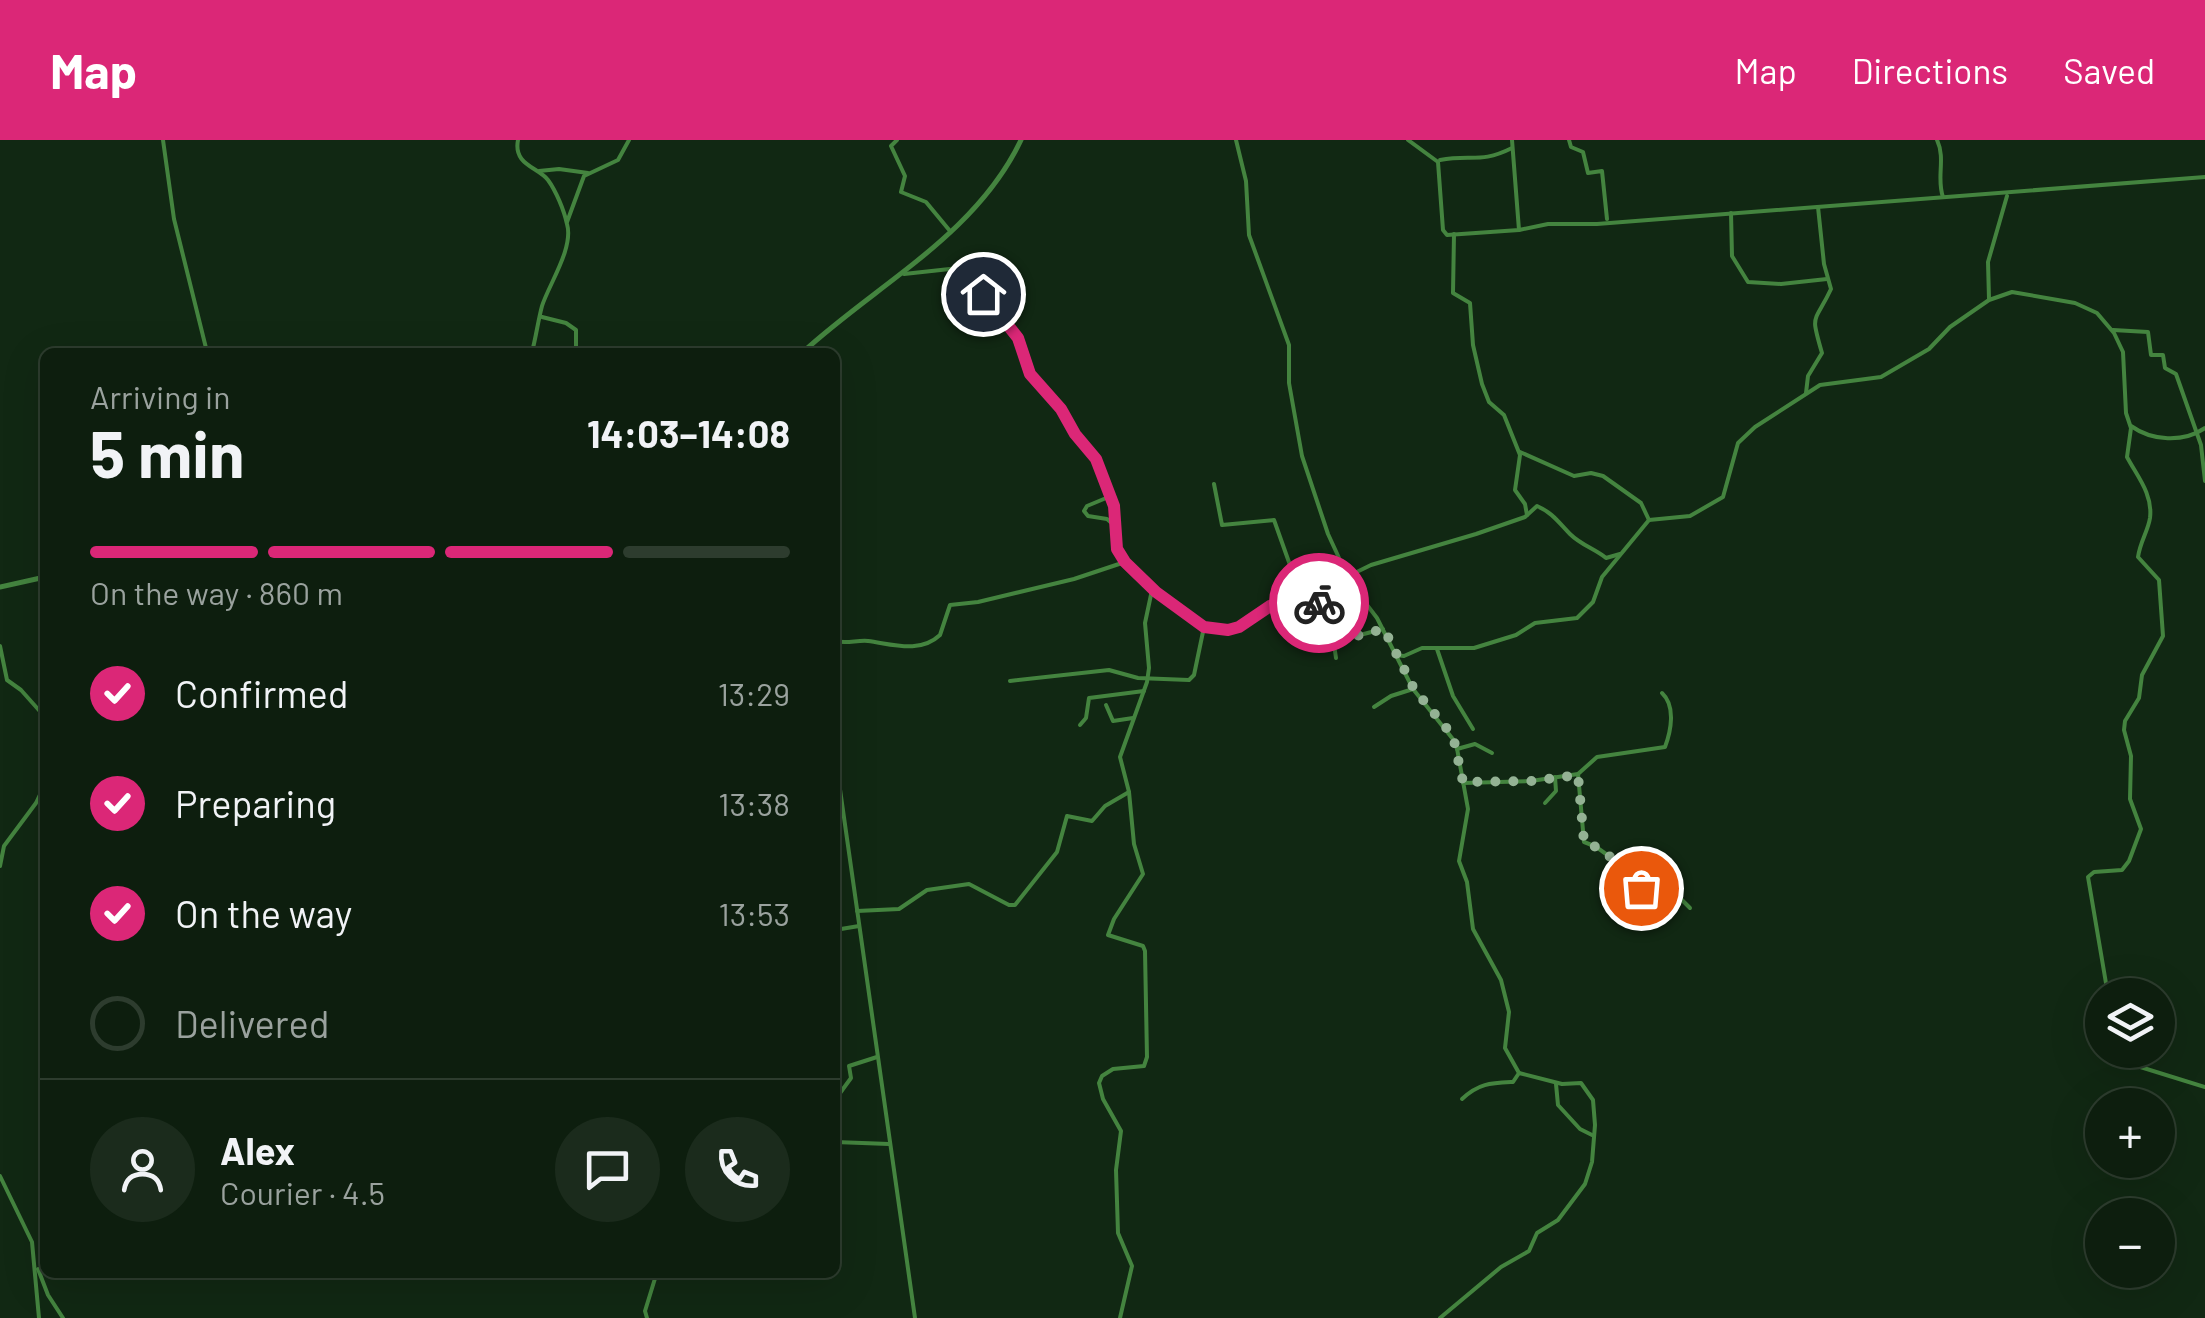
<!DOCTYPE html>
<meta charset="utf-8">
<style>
:root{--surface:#0d1e0e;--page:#1b2b1c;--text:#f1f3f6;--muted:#9aa29e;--line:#2d3c2e;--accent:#db2777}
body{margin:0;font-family:Barlow,sans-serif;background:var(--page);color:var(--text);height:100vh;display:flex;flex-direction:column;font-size:38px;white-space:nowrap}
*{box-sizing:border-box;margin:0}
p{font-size:32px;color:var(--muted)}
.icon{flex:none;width:55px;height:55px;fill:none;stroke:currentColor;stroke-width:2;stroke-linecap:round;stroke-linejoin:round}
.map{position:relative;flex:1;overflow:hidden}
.drawer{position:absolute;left:40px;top:208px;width:800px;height:930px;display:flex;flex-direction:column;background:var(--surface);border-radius:15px;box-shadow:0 10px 40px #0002,0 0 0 2px var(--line)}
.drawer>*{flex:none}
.buttons{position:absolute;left:2085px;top:838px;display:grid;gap:20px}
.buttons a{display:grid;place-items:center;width:90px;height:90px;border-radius:50%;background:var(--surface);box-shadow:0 10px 40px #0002,0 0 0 2px var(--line);font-size:50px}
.pin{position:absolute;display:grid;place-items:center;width:85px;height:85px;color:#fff;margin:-42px;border:5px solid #fff;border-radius:50%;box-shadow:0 2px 10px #0007}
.courier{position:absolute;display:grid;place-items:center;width:100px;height:100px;margin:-50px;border:8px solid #db2777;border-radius:50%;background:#fff;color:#222;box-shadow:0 2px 12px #0007}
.summary em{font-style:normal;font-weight:700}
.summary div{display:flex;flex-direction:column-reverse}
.summary{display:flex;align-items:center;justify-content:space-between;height:170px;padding:0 50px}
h1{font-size:65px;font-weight:700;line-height:75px}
.bar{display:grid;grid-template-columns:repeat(4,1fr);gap:15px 10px;align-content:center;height:120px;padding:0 50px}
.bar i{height:12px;border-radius:8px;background:var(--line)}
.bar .on{background:var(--accent)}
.bar p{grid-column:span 4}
.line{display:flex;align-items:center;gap:25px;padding:0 50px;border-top:2px solid var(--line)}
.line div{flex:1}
.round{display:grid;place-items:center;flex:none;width:105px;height:105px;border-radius:52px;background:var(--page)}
ol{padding:0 50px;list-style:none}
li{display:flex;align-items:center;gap:30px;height:110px}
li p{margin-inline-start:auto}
li .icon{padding:10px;border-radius:50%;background:var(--accent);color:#fff;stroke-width:4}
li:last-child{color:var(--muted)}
li i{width:55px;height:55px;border:5px solid var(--line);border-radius:50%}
header{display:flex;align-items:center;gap:60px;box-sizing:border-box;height:140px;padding:0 50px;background:var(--accent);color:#fff}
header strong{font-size:48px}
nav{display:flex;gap:55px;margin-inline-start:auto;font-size:35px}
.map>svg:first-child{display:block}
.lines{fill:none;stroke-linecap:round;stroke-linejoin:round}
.minor{stroke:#44843f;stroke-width:4}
.tertiary{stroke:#44843f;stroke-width:5}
.done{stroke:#94b294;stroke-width:10;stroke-dasharray:0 18}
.route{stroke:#db2777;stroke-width:12}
</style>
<header>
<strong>Map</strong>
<nav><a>Map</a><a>Directions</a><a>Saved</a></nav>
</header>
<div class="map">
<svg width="2205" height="1178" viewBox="0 0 2205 1178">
<rect width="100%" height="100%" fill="#112813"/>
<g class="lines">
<g class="minor">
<polyline points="163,0 174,79 207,212"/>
<path d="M518 0C513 25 538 27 548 40 556 51 564 70 567 84 574 108 549 144 542 166 538 181 536 197 532 212"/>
<polyline points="897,0 891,6 905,36 901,52 926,62 950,91"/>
<polyline points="1236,0 1246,41 1249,95 1289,205 1289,243 1302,316 1328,394 1351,444 1377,478 1413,549 1456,603 1468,669 1459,721 1467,742 1473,789 1501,840 1509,872 1505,908 1519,933 1562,944 1581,943 1593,960 1595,985 1592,1022 1585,1044 1558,1080 1537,1093 1529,1111 1501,1127 1440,1178"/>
<polyline points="1408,0 1438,22 1443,90 1447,95 1519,90 1548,84 1597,84 2205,37"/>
<polyline points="1512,0 1519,90"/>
<polyline points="1569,0 1571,7 1583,12 1588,33 1602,31 1607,79"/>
<path d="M1937 0C1946 19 1936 38 1943 57"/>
<path d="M1440 20C1472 14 1480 24 1512 8"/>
<polyline points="539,31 559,29 588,33"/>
<polyline points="1731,73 1732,116 1748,142 1781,144 1827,139"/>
<polyline points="567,82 584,36 618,20 629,0"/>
<polyline points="1454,94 1453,153 1470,163 1473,205 1482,244 1489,262 1504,275 1520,315 1515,350 1525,364 1527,375"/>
<path d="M904 134 959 128 974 134 983 154 1018 198 1030 234 1061 269 1075 294 1090 310 1101 329 1114 367 1116 404 1120 414 1157 452 1204 487 1233 490 1269 466 1324 448 1371 425 1476 394 1525 377 1537 366C1553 373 1559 383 1570 394 1581 405 1595 409 1606 418L1620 414"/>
<polyline points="1989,159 1988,122 2007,56"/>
<polyline points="542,177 566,183 576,190 576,212"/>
<polyline points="2113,190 2148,192 2151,215 2163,215 2165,228 2176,234 2201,305 2205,341"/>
<path d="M1806 253 1808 236 1822 213C1810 172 1814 185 1831 149L1824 124 1818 67"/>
<path d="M2131 286C2152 301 2183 303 2205 288"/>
<polyline points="1520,312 1574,336 1591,333 1603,336 1641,363 1649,380"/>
<polyline points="1214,344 1222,385 1274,380 1301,456"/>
<polyline points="1111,356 1087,366 1084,371 1088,376 1107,379 1115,386"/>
<polyline points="1312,452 1332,491 1336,518"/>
<polyline points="1325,474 1336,477 1356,496 1383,489"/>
<path d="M835 501C846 504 857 500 868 501 892 504 920 514 940 495L950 465 978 462 1074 439 1125 422"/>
<polyline points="0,506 7,540 21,550 45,577"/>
<polyline points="1437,509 1453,556 1473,589"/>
<path d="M1395 515 1404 516 1422 508H1474L1516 495 1535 483 1577 478 1593 462 1602 437 1649 380 1690 376 1723 357 1738 303 1755 287 1820 245 1881 237 1929 209 1950 187 1989 160 2012 152 2075 163 2097 173 2114 193 2123 212 2126 273 2131 288 2127 317C2137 336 2153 354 2150 378 2148 391 2140 402 2138 417L2159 440 2163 496 2142 535 2139 558 2125 581 2124 590 2131 616 2130 659 2141 689 2129 721 2122 730 2094 732 2088 737 2108 855"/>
<polyline points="1010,541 1109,530 1138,538 1189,540 1194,535 1204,487"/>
<polyline points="1106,565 1113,581 1133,578"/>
<polyline points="1374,567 1391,556 1413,549"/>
<polyline points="1080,585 1086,578 1089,558 1144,551"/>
<polyline points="1457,609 1475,604 1492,613"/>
<polyline points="835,614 915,1178"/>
<path d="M1578 634 1584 702C1606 709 1623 728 1632 748L1647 746 1657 755 1674 752 1690 768"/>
<path d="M1463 643 1531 641 1578 634 1597 617 1665 607C1671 591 1676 566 1662 553"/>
<polyline points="1545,663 1556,651 1555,637"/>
<polyline points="0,726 4,706 36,663 45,644"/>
<polyline points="857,771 899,769 927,750 969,744 1009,765 1015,765 1057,712 1067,676 1092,681 1105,666 1129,652"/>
<polyline points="835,790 859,786"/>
<polyline points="2116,910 2121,921 2205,947"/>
<polyline points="1556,944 1558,965 1580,989 1594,996"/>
<path d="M1462 959C1479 943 1491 943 1513 942L1519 933"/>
<polyline points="835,960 851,938 849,926 877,917"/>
<polyline points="835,1002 889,1004"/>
<polyline points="0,1036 32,1102 39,1178"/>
<polyline points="38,1129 48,1155 63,1178"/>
<polyline points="647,1178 645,1171 657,1132"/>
<polyline points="1120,1178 1132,1126 1118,1093 1116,1030 1121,991 1103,959 1099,943 1102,936 1113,929 1144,926 1147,917 1145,811 1143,806 1108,795 1114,779 1143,734 1134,704 1129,652 1120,617 1147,542 1149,528 1145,483 1152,450"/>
</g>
<g class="tertiary">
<path d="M803 212C877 144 976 95 1021 0"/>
<polyline points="0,447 45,437"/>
</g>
</g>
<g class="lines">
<path class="done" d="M1319 463 1325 474 1336 477 1356 496 1384 489 1414 549 1453 596 1463 642 1531 641 1578 635 1584 702C1604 708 1625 727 1631 747L1641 748"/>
<polyline class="route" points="983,154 1018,198 1030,234 1061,269 1075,294 1096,319 1114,366 1117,409 1125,422 1156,452 1204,487 1228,490 1239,487 1270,466 1312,452 1319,463"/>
</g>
</svg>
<div class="buttons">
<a><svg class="icon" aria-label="layers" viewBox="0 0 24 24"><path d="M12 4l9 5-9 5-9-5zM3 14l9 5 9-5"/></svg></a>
<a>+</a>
<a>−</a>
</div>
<div class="pin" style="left:1641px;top:748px;background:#ea580c"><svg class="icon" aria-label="bag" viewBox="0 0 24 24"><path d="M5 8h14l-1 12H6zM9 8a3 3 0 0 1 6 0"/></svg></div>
<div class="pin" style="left:983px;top:154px;background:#1f2937"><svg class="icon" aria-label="home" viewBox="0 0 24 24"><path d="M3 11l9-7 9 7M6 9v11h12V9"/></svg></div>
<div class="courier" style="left:1319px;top:463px"><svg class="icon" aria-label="bike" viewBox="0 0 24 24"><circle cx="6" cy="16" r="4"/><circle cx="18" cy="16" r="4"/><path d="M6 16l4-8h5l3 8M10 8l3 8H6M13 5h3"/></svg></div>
<section class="drawer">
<div class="summary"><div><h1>5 min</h1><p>Arriving in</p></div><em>14:03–14:08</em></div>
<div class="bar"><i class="on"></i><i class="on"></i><i class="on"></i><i></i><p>On the way · 860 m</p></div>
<ol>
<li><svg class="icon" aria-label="check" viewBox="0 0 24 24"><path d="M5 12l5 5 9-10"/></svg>Confirmed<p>13:29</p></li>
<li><svg class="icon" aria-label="check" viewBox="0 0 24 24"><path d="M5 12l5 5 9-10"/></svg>Preparing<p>13:38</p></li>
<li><svg class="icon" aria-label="check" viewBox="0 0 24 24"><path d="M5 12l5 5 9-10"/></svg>On the way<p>13:53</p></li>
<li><i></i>Delivered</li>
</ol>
<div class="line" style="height:180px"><a class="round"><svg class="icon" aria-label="person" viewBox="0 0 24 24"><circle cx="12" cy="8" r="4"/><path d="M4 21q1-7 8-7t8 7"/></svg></a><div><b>Alex</b><p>Courier · 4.5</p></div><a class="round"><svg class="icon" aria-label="chat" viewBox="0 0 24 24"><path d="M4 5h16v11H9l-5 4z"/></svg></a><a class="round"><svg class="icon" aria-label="phone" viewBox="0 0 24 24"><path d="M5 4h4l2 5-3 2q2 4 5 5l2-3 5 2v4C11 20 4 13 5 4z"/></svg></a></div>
</section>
</div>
